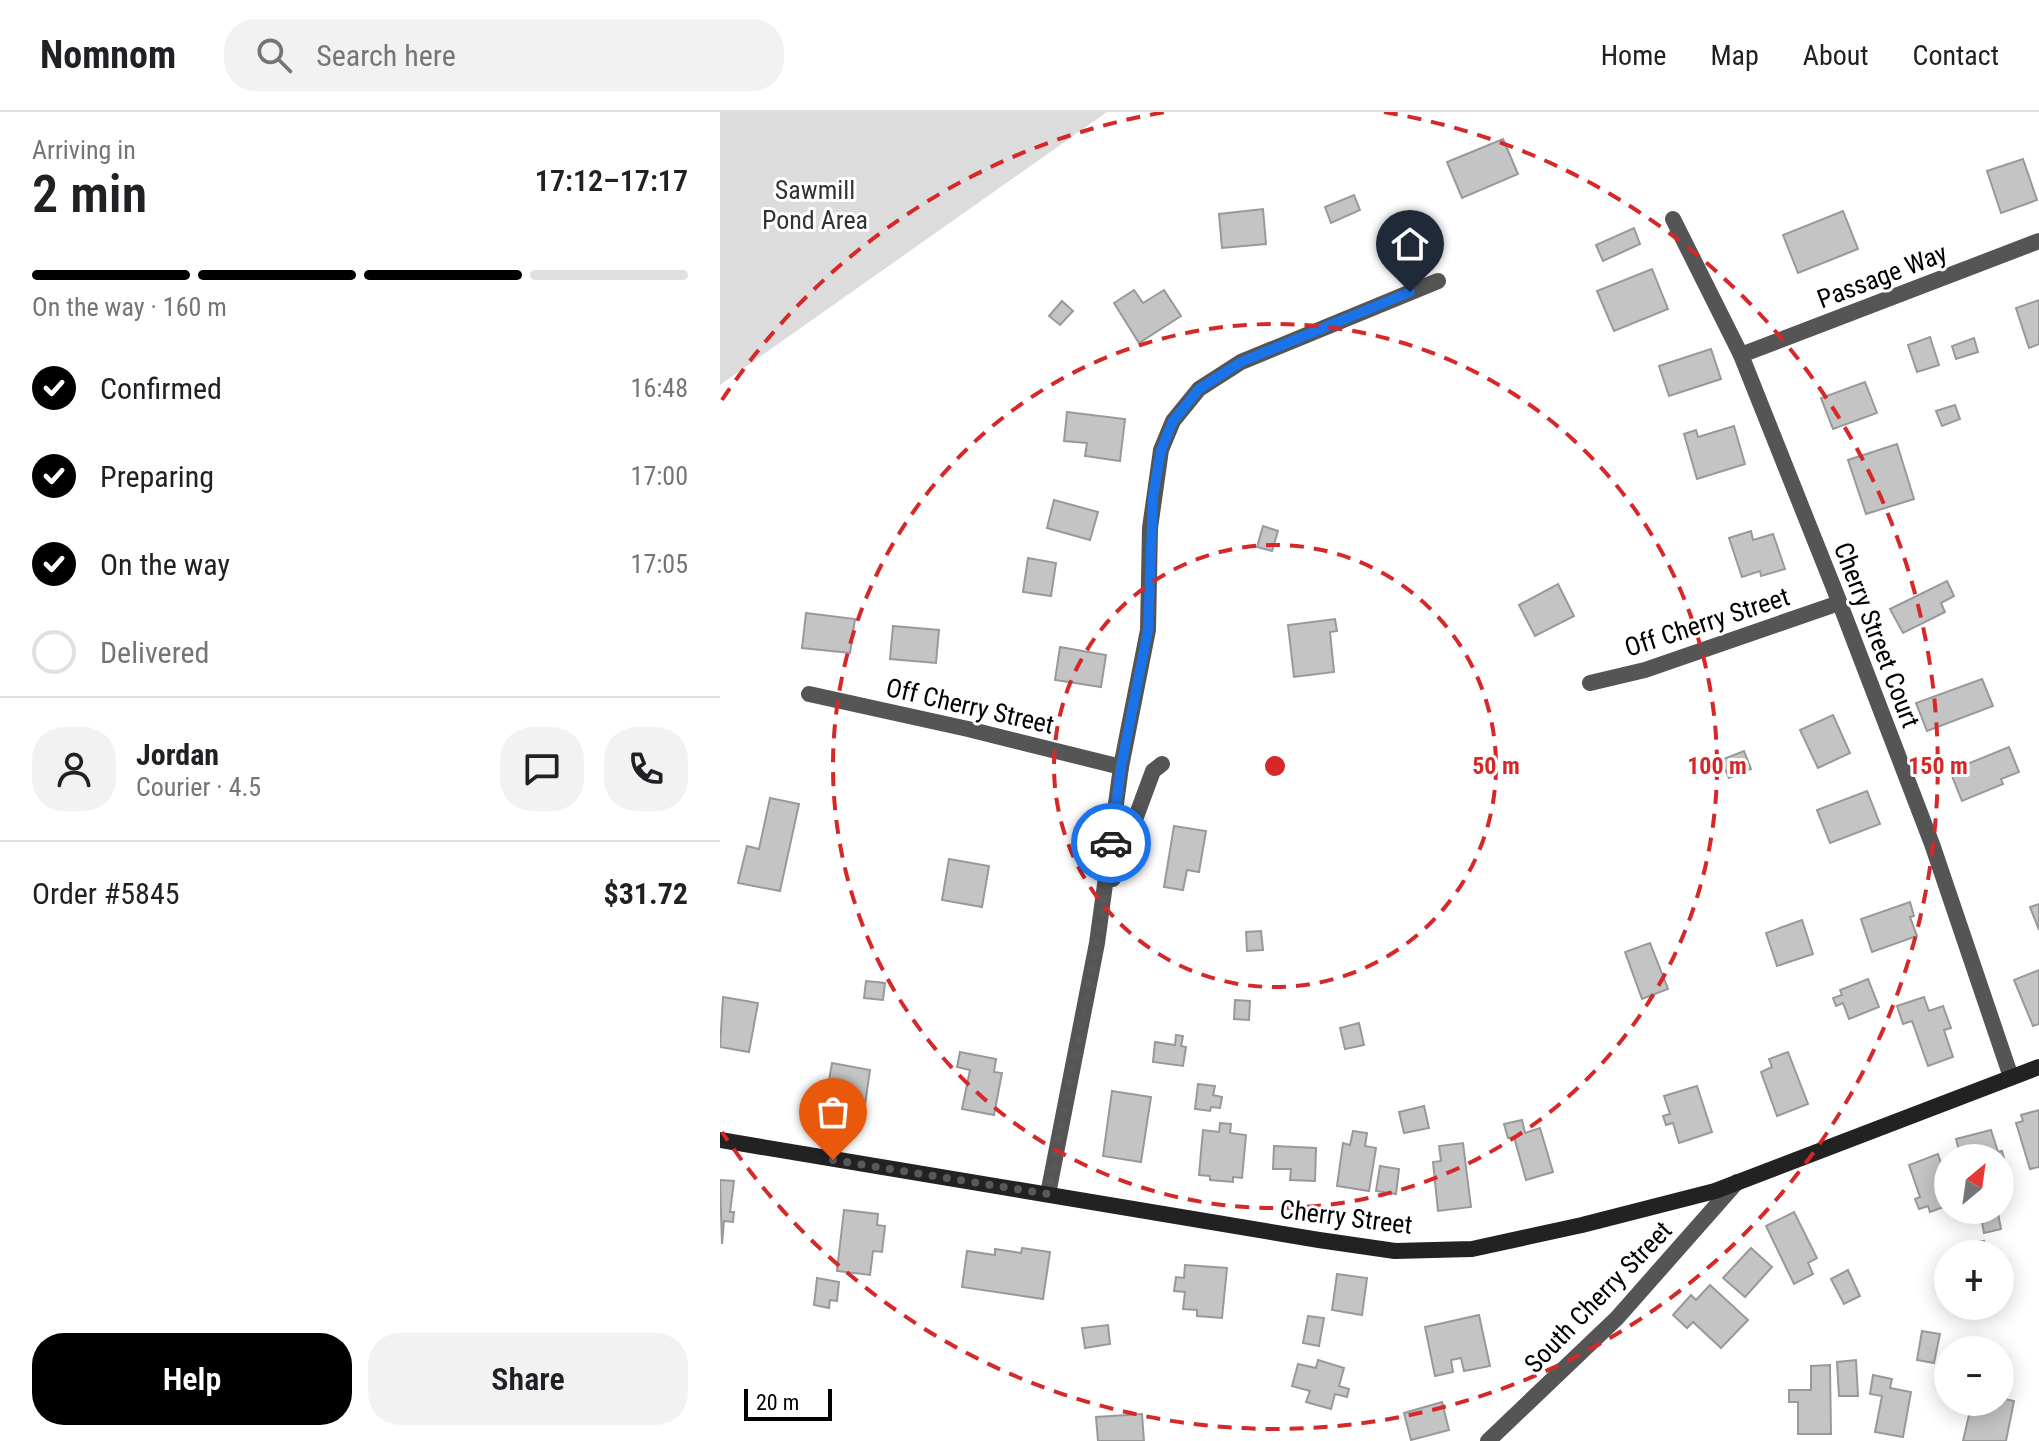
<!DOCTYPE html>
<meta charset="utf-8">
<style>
:root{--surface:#fff;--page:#f2f2f2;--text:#202124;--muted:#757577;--line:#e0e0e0;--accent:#000}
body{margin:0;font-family:"Roboto Condensed",sans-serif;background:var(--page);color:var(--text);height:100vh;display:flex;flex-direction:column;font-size:30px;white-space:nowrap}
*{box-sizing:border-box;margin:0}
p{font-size:26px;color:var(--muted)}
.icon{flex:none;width:44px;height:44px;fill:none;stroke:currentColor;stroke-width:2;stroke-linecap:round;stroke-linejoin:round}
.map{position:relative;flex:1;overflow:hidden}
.panel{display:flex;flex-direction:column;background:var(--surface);width:720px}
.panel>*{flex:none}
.needle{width:52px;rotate:29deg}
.fabs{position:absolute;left:1214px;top:1032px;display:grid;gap:16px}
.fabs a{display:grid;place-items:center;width:80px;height:80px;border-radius:50%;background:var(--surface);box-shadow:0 4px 20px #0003;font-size:40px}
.scale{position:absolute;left:24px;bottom:20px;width:88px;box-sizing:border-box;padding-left:8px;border:4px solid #000;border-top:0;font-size:22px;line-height:28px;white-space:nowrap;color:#000;-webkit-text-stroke:6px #fff;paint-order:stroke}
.pin{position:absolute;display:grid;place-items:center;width:68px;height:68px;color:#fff;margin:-82px -34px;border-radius:50% 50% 50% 0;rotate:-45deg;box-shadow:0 0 8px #0007}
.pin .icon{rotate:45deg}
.courier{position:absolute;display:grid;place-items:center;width:80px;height:80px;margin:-40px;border:6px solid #1a73e8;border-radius:50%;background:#fff;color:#222;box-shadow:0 2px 10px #0007}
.summary em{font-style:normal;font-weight:600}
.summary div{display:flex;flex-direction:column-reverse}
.summary{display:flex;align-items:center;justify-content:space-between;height:136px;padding:0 32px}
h1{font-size:52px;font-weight:600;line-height:60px}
.bar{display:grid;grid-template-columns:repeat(4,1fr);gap:12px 8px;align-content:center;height:96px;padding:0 32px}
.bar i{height:10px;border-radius:6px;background:var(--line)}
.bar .on{background:var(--accent)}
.bar p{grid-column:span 4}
.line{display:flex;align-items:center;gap:20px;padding:0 32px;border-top:2px solid var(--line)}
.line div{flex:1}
.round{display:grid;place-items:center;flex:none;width:84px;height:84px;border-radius:32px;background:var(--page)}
ol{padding:0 32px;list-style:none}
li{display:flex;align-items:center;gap:24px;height:88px}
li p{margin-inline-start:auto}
li .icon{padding:8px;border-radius:50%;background:var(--accent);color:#fff;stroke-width:4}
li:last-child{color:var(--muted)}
li i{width:44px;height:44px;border:4px solid var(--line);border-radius:50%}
.primary-button{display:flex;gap:16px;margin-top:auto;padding:16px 32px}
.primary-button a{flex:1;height:92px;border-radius:32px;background:var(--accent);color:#fff;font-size:32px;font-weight:600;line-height:92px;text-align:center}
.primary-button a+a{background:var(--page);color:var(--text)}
header{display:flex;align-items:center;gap:48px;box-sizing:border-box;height:112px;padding:0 40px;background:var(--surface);border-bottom:2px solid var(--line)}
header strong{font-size:38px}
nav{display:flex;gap:44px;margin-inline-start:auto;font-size:28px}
.search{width:560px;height:72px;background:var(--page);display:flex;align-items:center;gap:20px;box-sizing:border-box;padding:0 28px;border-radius:32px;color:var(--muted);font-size:30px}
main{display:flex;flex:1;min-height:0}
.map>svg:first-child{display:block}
.green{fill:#dcdcdc}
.building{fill:#c4c4c4;stroke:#999;stroke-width:2}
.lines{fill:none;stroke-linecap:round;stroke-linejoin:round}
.minor{stroke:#555;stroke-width:16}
.secondary{stroke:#222;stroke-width:16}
.done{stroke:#595959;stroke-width:8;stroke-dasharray:0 14.4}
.route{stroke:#1a73e8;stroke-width:10}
.ring{fill:none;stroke:#d62828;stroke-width:4;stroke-dasharray:14 10}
.labels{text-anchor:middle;stroke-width:6;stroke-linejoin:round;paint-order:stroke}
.park-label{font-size:26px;fill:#333;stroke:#fff}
.street-label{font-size:26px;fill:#000;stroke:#fff}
.centre{fill:#d62828;stroke:#fff;stroke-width:4}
.ring-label{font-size:24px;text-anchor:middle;font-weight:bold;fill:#d62828;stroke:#fff;stroke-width:6;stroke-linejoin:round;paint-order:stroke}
</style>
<header>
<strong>Nomnom</strong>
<div class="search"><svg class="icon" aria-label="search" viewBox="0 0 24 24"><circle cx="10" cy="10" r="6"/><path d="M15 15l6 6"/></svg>Search here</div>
<nav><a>Home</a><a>Map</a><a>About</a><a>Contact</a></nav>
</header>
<main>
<section class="panel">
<div class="summary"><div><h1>2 min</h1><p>Arriving in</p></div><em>17:12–17:17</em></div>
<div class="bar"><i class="on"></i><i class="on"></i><i class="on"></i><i></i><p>On the way · 160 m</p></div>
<ol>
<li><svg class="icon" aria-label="check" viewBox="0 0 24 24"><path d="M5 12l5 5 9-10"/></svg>Confirmed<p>16:48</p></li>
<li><svg class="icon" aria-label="check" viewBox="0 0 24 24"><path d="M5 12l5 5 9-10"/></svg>Preparing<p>17:00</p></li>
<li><svg class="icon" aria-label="check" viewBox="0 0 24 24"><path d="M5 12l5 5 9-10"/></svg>On the way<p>17:05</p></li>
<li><i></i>Delivered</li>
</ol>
<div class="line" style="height:144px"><a class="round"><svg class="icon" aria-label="person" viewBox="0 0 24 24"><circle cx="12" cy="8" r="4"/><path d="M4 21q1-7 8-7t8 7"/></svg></a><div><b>Jordan</b><p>Courier · 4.5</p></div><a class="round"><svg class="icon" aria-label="chat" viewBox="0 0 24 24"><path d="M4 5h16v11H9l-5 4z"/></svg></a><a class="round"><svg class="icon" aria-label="phone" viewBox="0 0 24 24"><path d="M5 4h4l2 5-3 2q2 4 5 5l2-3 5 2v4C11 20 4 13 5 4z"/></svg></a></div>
<div class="line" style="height:104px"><div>Order #5845</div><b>$31.72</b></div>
<div class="primary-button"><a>Help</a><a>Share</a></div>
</section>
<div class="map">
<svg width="1319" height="1329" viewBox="0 0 1319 1329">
<rect width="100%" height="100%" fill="#fff"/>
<polygon class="green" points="0,0 387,0 0,273"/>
<g class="building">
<polygon points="783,27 798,62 742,86 727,50"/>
<polygon points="1303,47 1317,88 1281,101 1267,59"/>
<polygon points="634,83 640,98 611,111 605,95"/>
<polygon points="543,97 546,132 502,136 499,102"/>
<polygon points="1123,99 1138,137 1078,161 1063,123"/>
<polygon points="914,116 920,132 883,149 876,133"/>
<polygon points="932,157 948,197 894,219 877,179"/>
<polygon points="414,178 423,191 444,178 461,204 419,231 394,191"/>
<polygon points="1319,188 1319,232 1309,236 1296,196"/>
<polygon points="342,189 353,199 340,213 329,204"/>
<polygon points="1210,225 1219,253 1197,260 1188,233"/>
<polygon points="1254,226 1258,240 1236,247 1232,234"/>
<polygon points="991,237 1001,267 949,284 939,254"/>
<polygon points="1145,270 1157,301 1113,317 1101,286"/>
<polygon points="1235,293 1240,307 1222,314 1216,299"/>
<polygon points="347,300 405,307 400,349 365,344 367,331 344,329"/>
<polygon points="1014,314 1025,352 977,367 964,322 976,318 978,325"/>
<polygon points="1177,332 1194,387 1146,402 1128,348"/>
<polygon points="334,388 378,400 370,428 327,416"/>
<polygon points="543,414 558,419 552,439 537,435"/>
<polygon points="1031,419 1033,428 1053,422 1065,457 1041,464 1040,459 1022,465 1009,426"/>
<polygon points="308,446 336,451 331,484 303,480"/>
<polygon points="1227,469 1234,484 1221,491 1225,500 1183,521 1170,497"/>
<polygon points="838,472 854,504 815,524 799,493"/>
<polygon points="86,501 135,507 130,541 82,536"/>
<polygon points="615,507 617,519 610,520 614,560 574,565 568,513"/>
<polygon points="173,514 219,518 216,551 170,547"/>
<polygon points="340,535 386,543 381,575 335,568"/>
<polygon points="1262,567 1273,594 1207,619 1196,591"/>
<polygon points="1113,603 1130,641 1098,656 1080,618"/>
<polygon points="1289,635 1299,660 1281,667 1283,672 1242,689 1230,659"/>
<polygon points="1024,639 1031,657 1009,666 1001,648"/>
<polygon points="1147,679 1160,712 1110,731 1097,698"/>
<polygon points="50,686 79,692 60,779 18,771 27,734 39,737"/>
<polygon points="454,714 486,719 479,760 467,758 463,778 444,775"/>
<polygon points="229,747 269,754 262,795 222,788"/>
<polygon points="1190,790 1194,804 1190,805 1197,824 1152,840 1141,807"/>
<polygon points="1319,792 1319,818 1310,795"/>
<polygon points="1082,808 1093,842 1057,854 1046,821"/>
<polygon points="541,819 543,838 527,839 526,820"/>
<polygon points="930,831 948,877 922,887 905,840"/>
<polygon points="1319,858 1319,912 1313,914 1294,868"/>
<polygon points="1148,867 1159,895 1129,907 1123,891 1116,894 1113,886 1122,883 1120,878"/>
<polygon points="146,869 165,871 163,888 144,886"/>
<polygon points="3,885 38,891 29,940 0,935"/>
<polygon points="1204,885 1209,899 1223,894 1231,916 1224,918 1233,945 1208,954 1192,909 1183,912 1177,894"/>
<polygon points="515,888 530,889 529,908 514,907"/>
<polygon points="639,911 644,933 625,937 620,916"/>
<polygon points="456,923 463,924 461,934 466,935 463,954 433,950 435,930 455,933"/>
<polygon points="240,940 276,947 274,960 282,961 274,1003 242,997 250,958 237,955"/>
<polygon points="1068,940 1088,992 1057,1004 1041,960 1052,955 1049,947"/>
<polygon points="112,951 150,958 145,993 106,986"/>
<polygon points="478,972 495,974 493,983 502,985 500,996 491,995 490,999 475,997"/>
<polygon points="977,974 992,1020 959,1031 953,1011 946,1013 943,1004 950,1002 944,984"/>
<polygon points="392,979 431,985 421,1050 383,1044"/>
<polygon points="704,994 709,1016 684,1021 679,1000"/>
<polygon points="1319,998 1319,1055 1310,1057 1296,1011 1303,1009 1301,1003"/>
<polygon points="802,1008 805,1021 820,1016 833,1060 806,1068 794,1025 788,1026 784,1012"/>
<polygon points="500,1011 511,1012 510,1021 526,1023 522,1066 513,1065 513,1070 490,1068 490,1064 479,1063 483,1018 499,1020"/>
<polygon points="1271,1018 1278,1040 1282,1039 1288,1061 1284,1062 1287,1073 1280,1075 1280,1046 1241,1046 1236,1027"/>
<polygon points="633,1019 647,1021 645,1034 656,1036 649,1079 617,1074 623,1031 630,1033"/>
<polygon points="743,1031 751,1095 718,1099 713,1050 721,1049 719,1034"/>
<polygon points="554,1034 596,1036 595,1069 570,1068 571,1057 553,1057"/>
<polygon points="1218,1042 1228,1072 1228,1083 1221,1085 1224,1095 1210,1100 1208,1094 1199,1097 1195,1087 1200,1085 1189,1053"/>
<polygon points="660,1054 679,1057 676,1082 656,1079"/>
<polygon points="0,1068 14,1069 10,1100 14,1100 13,1110 4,1109 2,1132"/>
<polygon points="124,1098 158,1102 157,1113 165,1114 162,1140 153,1139 150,1163 117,1159"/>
<polygon points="1074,1100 1097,1146 1088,1151 1093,1162 1074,1172 1046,1114"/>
<polygon points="1278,1101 1281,1117 1264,1121 1261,1105"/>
<polygon points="1264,1129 1265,1142 1245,1142 1244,1132"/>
<polygon points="302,1136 330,1140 323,1187 242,1175 247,1139 275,1143 275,1137 301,1141"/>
<polygon points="1031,1136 1052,1155 1025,1185 1003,1166"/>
<polygon points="465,1153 507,1156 502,1206 477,1204 477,1198 463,1197 465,1180 454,1179 456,1165 464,1166"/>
<polygon points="1128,1158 1140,1184 1124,1192 1111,1167"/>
<polygon points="617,1162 647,1166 642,1203 612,1198"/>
<polygon points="97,1166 119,1170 117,1189 110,1188 109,1196 94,1193"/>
<polygon points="990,1173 1028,1208 1001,1236 973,1210 967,1216 953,1203 971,1183 976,1188"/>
<polygon points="759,1203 770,1254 744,1259 741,1246 731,1248 733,1260 715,1264 705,1215"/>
<polygon points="588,1204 604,1206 599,1234 583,1231"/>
<polygon points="388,1213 390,1232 365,1236 362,1216"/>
<polygon points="1202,1219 1220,1222 1214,1251 1197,1248"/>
<polygon points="598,1248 624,1256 619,1274 629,1277 627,1285 615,1282 611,1297 586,1290 590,1279 572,1274 578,1252 596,1256"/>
<polygon points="1136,1248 1138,1284 1119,1284 1117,1250"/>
<polygon points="1110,1253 1111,1322 1078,1322 1078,1290 1069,1290 1069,1278 1091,1278 1091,1254"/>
<polygon points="1153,1263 1172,1267 1170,1276 1191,1280 1183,1325 1155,1320 1162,1284 1150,1282"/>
<polygon points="1280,1286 1294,1289 1286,1329 1243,1329 1252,1290 1280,1290"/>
<polygon points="722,1290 729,1318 691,1328 684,1301"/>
<polygon points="422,1302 424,1329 378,1329 376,1305"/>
</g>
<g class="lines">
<g class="minor">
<polyline points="953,107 1021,243 1117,484 1212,732 1291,965"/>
<polyline points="1021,243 1319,129"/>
<polyline points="870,571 925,558 1119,491"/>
<polyline points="89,582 248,617 401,655"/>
<polyline points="393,767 433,659 442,652"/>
<polyline points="328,1082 377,831 401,655 428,518 430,416 441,338 453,309 479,277 521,250 718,169"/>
<polyline points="768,1329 897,1206 1017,1070"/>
</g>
<polyline class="secondary" points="0,1028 599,1128 675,1139 752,1137 862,1113 995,1079 1319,955"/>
</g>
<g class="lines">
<polyline class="done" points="113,1048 328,1082 377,831 391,731"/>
<polyline class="route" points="391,731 401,655 428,518 433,385 441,338 453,309 479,277 521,250 690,180"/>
</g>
<g class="ring">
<circle cx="555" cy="654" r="221"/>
<circle cx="555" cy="654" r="442"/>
<path d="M2 288A663 663 0 0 1 446 0M664 0A663 663 0 1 1 2 1020"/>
</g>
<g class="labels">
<g class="park-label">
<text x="95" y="87">Sawmill<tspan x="95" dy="30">Pond Area</tspan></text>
</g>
<g class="street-label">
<text transform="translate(1162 164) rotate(-21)" y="9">Passage Way</text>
<text transform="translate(987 510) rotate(-18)" y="9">Off Cherry Street</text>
<text transform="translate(1157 523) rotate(69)" y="9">Cherry Street Court</text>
<text transform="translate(250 594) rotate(13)" y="9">Off Cherry Street</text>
<text transform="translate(626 1105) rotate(7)" y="9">Cherry Street</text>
<text transform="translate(878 1185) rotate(-46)" y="9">South Cherry Street</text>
</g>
</g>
<circle cx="555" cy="654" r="12" class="centre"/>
<g class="ring-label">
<text x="776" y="662">50 m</text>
<text x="997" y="662">100 m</text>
<text x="1218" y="662">150 m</text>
</g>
</svg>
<div class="fabs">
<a><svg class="needle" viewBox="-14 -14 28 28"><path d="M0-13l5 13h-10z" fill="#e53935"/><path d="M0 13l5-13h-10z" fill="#757577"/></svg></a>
<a>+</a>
<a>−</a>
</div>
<div class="scale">20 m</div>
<div class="pin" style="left:113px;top:1048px;background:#ea580c"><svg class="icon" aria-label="bag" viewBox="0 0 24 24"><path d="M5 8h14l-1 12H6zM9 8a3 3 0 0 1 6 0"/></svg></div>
<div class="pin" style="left:690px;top:180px;background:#1f2937"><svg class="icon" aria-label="home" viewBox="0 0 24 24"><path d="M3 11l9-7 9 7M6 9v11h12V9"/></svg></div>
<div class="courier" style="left:391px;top:731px"><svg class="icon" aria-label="car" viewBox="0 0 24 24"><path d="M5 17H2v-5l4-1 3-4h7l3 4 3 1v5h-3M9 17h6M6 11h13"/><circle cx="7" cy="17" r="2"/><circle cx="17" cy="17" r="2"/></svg></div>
</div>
</main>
